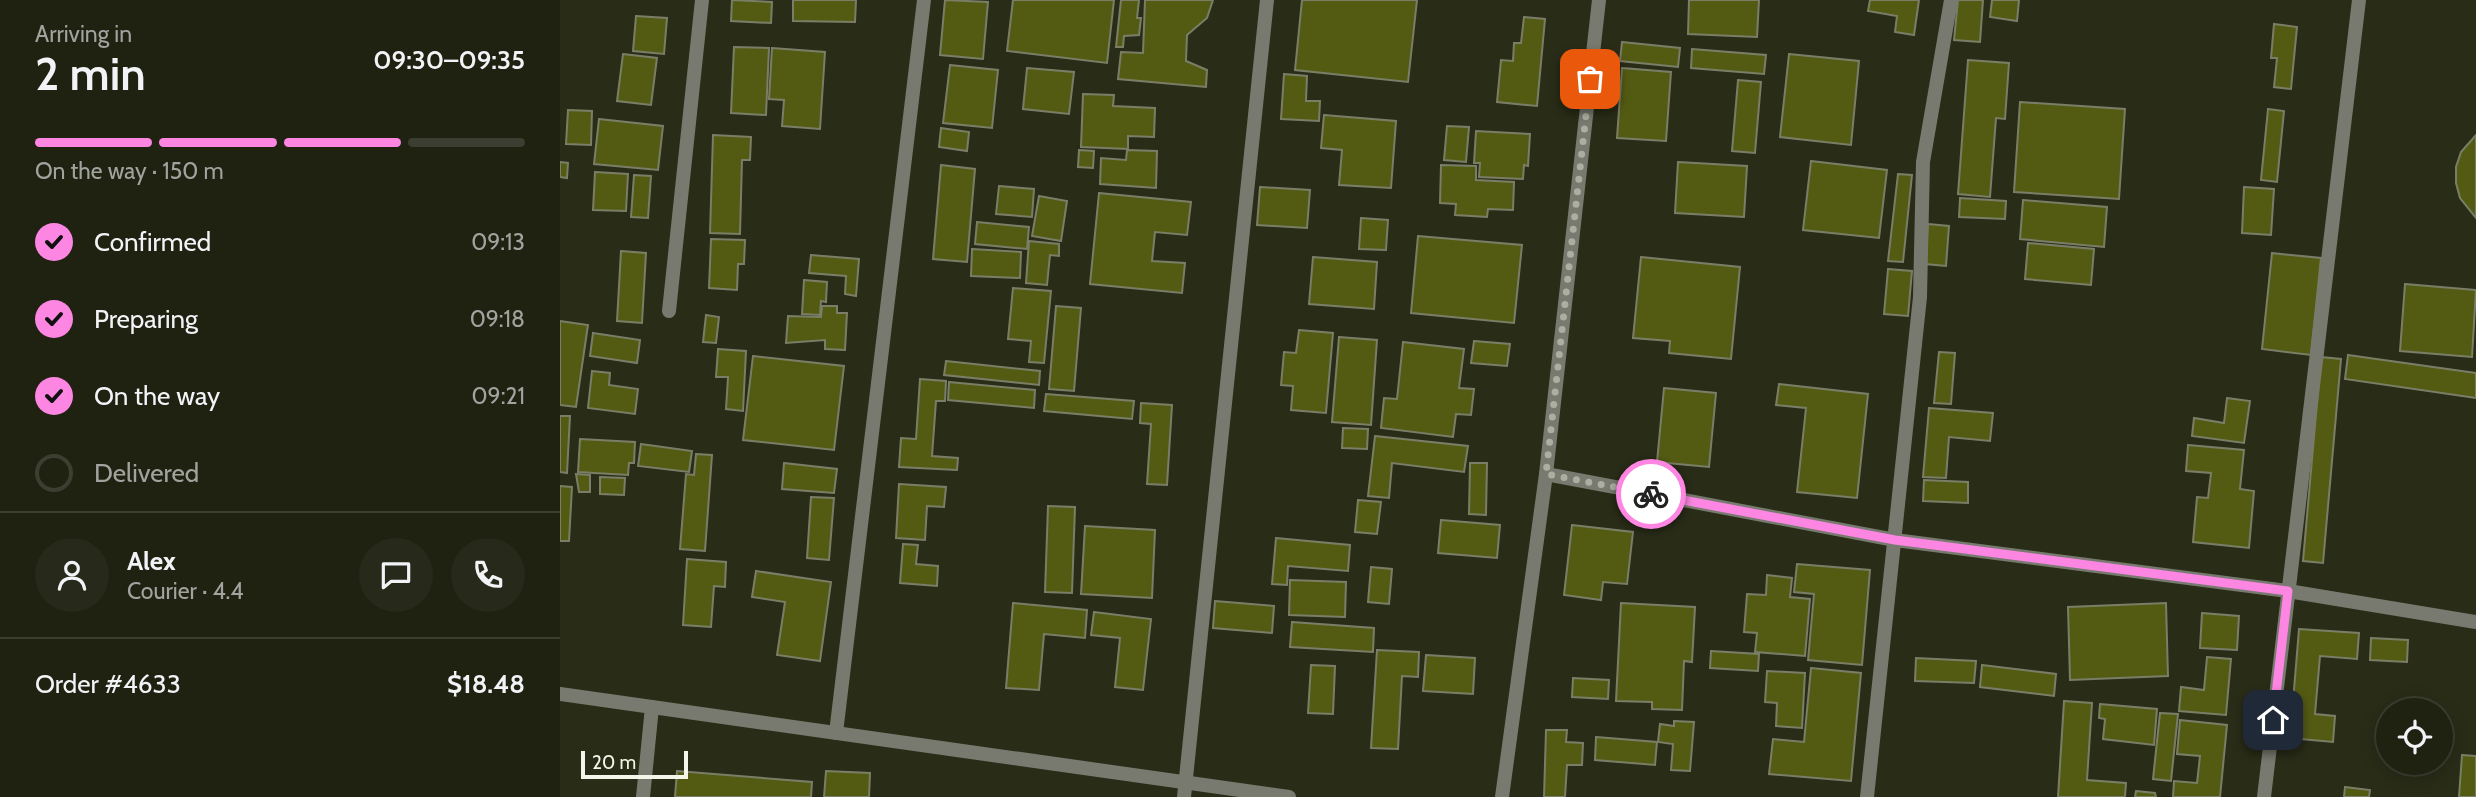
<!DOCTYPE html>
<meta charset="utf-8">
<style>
:root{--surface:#1f2111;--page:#27291a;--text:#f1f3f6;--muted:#a1a39f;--line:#3c3e31;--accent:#fd86e2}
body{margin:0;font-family:Cabin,sans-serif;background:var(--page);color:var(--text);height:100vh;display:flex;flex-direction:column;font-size:26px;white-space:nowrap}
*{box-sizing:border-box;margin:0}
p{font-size:23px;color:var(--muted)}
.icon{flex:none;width:38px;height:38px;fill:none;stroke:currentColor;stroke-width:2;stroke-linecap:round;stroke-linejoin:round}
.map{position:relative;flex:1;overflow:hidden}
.sheet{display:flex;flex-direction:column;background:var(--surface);width:560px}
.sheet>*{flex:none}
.fabs{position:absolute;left:1816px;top:698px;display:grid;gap:14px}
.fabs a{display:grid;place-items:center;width:77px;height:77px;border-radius:50%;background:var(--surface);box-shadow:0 4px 18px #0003,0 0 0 2px var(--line);font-size:35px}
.scale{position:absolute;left:21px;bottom:18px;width:107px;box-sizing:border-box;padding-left:7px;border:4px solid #f3f6e9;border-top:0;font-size:19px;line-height:24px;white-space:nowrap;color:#f3f6e9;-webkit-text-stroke:5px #292c17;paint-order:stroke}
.pin{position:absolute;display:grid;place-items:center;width:60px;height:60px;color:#fff;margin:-30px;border-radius:14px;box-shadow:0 4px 10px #0006}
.courier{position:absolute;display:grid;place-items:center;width:70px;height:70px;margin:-35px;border:5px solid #fd86e2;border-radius:50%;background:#fff;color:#222;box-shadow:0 2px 9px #0007}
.head em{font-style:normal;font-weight:600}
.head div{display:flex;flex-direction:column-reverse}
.head{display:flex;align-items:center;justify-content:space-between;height:119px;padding:0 35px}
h1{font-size:46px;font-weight:600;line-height:52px}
.bar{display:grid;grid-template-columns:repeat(4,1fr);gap:10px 7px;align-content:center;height:84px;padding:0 35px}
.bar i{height:9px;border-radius:5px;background:var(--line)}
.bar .selected{background:var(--accent)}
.bar p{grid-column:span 4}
.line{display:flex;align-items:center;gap:18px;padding:0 35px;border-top:2px solid var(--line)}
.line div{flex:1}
.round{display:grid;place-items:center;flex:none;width:74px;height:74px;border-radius:37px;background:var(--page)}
ol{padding:0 35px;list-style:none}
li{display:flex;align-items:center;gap:21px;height:77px}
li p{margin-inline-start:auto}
li .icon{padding:7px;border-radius:50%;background:var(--accent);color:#111;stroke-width:4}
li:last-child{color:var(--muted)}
li i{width:38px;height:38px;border:4px solid var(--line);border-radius:50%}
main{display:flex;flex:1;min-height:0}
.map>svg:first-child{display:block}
.building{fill:#535b13;stroke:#7a7e67;stroke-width:2}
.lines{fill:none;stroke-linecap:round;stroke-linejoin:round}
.street{stroke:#787a70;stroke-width:14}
.done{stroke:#acafa0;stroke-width:7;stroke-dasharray:0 12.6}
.route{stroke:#fd86e2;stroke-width:9}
</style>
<main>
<section class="sheet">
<div class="head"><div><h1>2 min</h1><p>Arriving in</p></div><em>09:30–09:35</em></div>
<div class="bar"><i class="selected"></i><i class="selected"></i><i class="selected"></i><i></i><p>On the way · 150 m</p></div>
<ol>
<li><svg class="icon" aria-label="check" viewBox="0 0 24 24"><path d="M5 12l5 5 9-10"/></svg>Confirmed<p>09:13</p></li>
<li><svg class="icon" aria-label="check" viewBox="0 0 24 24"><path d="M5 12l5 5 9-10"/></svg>Preparing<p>09:18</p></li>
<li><svg class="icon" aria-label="check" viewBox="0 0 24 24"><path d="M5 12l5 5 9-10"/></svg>On the way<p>09:21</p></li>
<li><i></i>Delivered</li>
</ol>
<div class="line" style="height:126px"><a class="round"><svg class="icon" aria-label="person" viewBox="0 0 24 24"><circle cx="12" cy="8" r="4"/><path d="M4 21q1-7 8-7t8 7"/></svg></a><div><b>Alex</b><p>Courier · 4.4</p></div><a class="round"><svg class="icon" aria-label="chat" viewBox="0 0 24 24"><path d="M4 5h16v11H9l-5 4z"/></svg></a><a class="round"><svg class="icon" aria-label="phone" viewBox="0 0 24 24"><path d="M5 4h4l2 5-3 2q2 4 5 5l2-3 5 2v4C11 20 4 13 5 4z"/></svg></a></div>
<div class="line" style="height:91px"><div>Order #4633</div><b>$18.48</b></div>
</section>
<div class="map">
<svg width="1916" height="797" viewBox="0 0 1916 797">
<rect width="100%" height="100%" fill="#292c17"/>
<g class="building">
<polygon points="172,0 212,2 211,23 171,21"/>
<polygon points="233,0 296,0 295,22 233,21"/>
<polygon points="385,0 428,2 423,59 380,55"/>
<polygon points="453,0 554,0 547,63 447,51"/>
<polygon points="561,0 579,0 577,18 581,18 579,35 564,36 563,47 556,47"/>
<polygon points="585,0 653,0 647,18 627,35 626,61 647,70 646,87 558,79 561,52 583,53"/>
<polygon points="742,0 857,0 848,82 735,70"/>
<polygon points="1129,0 1199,0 1197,37 1128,34"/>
<polygon points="1310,0 1359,0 1354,35 1335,32 1337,16 1308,11"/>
<polygon points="1398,0 1423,0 1420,42 1394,40"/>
<polygon points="1432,0 1459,0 1457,21 1430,17"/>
<polygon points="76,16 107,18 104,54 73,51"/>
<polygon points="964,17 985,19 977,106 937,102 941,60 953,61 954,43 961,43"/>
<polygon points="1714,24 1737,27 1731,89 1714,87 1717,58 1711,58"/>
<polygon points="1062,42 1120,48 1118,67 1060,61"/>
<polygon points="174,47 209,48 206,115 171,113"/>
<polygon points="212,48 265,52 260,129 222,126 224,100 209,99"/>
<polygon points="1132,49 1206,55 1204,74 1131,68"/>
<polygon points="63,54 97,58 91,105 57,101"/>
<polygon points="1229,54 1299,61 1291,145 1220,137"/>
<polygon points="1408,60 1449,63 1445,119 1436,118 1430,197 1398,194"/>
<polygon points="390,65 438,70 432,128 383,123"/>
<polygon points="467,68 514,72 509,114 463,109"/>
<polygon points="1062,68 1111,72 1106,141 1057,138"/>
<polygon points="724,74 747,76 746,101 760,101 759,121 721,119"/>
<polygon points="1178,80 1201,82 1195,153 1172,151"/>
<polygon points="523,94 554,95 553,106 595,108 594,137 568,136 568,149 521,147"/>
<polygon points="1460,102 1565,109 1559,199 1454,192"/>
<polygon points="1708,109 1724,111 1717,182 1701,180"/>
<polygon points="8,110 32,111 31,145 6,144"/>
<polygon points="764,115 836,121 831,188 779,185 782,150 761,148"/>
<polygon points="39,119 103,126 98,170 34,164"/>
<polygon points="887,126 909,127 906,162 884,160"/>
<polygon points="381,128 409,132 407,151 379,147"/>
<polygon points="916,131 970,134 968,166 964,165 963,179 919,177 920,163 914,163"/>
<polygon points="153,135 191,137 190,160 182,160 180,234 150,233"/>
<polygon points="1916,135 1916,218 1900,198 1896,183 1896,167 1901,152"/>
<polygon points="519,150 534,151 533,168 518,167"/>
<polygon points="567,150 597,151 596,188 540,184 541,158 566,160"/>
<polygon points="1251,161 1327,170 1319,238 1243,230"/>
<polygon points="0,162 8,163 7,178 0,177"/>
<polygon points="1118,162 1187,166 1184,217 1115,213"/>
<polygon points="381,165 415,169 407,262 373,259"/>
<polygon points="881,165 916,166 916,180 954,182 953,210 928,209 927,217 895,215 896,204 880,203"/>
<polygon points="35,172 68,174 66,211 33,210"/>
<polygon points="1338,174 1352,175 1343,262 1328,261"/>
<polygon points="74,175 91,176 88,218 71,217"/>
<polygon points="439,186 474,189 472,217 436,214"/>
<polygon points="700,187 750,190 747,228 697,225"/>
<polygon points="1684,187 1714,189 1711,235 1682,233"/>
<polygon points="539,193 631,202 627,235 595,232 592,261 625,263 622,293 530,284"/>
<polygon points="479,196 507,201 501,241 472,236"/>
<polygon points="1400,198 1446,201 1445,219 1399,217"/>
<polygon points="1463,200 1547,207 1544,247 1460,239"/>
<polygon points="801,218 828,220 826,250 799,249"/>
<polygon points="417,222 469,227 467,249 415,244"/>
<polygon points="1368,224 1389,226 1386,266 1365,264"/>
<polygon points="858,236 962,245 954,323 851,313"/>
<polygon points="151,239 185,240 184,264 178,264 177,290 149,288"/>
<polygon points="469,241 499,244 499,256 490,255 487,285 466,283"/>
<polygon points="1468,243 1534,249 1531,285 1465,279"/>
<polygon points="412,249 461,252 460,278 411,276"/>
<polygon points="61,251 86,253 82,323 57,321"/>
<polygon points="1712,253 1761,258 1751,355 1702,349"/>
<polygon points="251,255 299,259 296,296 285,294 286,276 249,273"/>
<polygon points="753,257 817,262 814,309 749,304"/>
<polygon points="1081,257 1180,267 1171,359 1109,353 1110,341 1073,338"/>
<polygon points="1328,269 1352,271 1348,316 1324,314"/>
<polygon points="244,280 267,282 266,302 261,301 260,315 242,314"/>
<polygon points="1845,284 1916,290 1912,357 1840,351"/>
<polygon points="453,288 491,291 484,363 469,362 471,341 448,339"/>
<polygon points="262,306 277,306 277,313 287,313 285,350 265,349 265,340 226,343 228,316 261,317"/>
<polygon points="496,306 521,308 514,391 489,389"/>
<polygon points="146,315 159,317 156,343 143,342"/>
<polygon points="0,321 28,325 16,407 0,405"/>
<polygon points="739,330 773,333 766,413 731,410 733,386 721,385 724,352 736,353"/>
<polygon points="33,333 80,340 77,363 30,356"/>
<polygon points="779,337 817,340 811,425 772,422"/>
<polygon points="914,341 950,344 947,366 911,363"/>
<polygon points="843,342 904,349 899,388 914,389 911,415 896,414 893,437 821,428 824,398 837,399"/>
<polygon points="158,349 186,351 183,411 166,409 168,377 156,377"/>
<polygon points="1379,352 1395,353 1391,404 1374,403"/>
<polygon points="1788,355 1916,373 1916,398 1785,379"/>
<polygon points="193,356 284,366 274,450 183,440"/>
<polygon points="1761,357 1781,359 1763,563 1743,561"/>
<polygon points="386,361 480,371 479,385 384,375"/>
<polygon points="32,371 50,373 49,385 78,389 75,414 28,408"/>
<polygon points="360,379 386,381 385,401 376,401 372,456 398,458 397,470 339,467 341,438 356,439"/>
<polygon points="389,382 475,390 474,408 388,400"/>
<polygon points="1219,384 1308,394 1297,498 1237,492 1246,408 1216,405"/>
<polygon points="1104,388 1156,393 1149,467 1097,462"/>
<polygon points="486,394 574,401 572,419 484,411"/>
<polygon points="1667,398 1690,401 1684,443 1632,436 1634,418 1664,423"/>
<polygon points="581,403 612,405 607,485 587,484 591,424 580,423"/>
<polygon points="1369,408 1433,413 1430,441 1389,437 1386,478 1363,477"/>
<polygon points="0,416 10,416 7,473 0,472"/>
<polygon points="783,428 808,429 807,449 782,448"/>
<polygon points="815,436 908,446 904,472 832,463 829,498 808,496"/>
<polygon points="20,439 75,442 74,463 69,463 68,475 18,472"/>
<polygon points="81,444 132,451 129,472 78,466"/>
<polygon points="1628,445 1684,450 1680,489 1694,491 1689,548 1633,542 1637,497 1648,498 1651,473 1626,471"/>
<polygon points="136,454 152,455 145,551 120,549 126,474 134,475"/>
<polygon points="224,463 277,469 274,493 222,489"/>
<polygon points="910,463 927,463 926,515 909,514"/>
<polygon points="16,474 30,475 30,492 19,492"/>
<polygon points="40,477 65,478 64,495 40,494"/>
<polygon points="1364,480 1408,482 1408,503 1363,501"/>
<polygon points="339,484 386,487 384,507 367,506 365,540 336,538"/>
<polygon points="0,486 12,487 9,541 0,541"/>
<polygon points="251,497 274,498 269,560 247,558"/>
<polygon points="798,500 821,502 817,534 795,532"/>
<polygon points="488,506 515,507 512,593 485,592"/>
<polygon points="881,520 940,525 937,558 878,553"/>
<polygon points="1012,525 1073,532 1067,584 1043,582 1041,600 1004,595"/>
<polygon points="525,526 595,530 592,598 521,594"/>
<polygon points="716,538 790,545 788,571 728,566 727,585 712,584"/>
<polygon points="343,544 358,545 356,564 378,566 377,586 340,583"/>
<polygon points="127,559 166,562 165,587 154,586 151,627 123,625"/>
<polygon points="1237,564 1310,570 1302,665 1248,660 1254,594 1234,592"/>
<polygon points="811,567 832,569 829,604 808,602"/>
<polygon points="196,571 271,582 260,661 217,655 225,602 192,597"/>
<polygon points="1207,575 1232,578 1230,597 1250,599 1245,656 1195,652 1197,633 1184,632 1187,594 1206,595"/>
<polygon points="730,580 786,582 785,617 729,615"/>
<polygon points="655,601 714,606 712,633 653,628"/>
<polygon points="453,603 527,610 525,638 484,634 479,690 446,688"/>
<polygon points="1061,603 1135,607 1132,662 1124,661 1122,710 1092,709 1092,702 1056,701"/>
<polygon points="1606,603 1608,676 1510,680 1508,607"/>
<polygon points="534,612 591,619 583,690 555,687 560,638 531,635"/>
<polygon points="1642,613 1679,616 1677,650 1640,648"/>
<polygon points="732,622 814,628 813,652 730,647"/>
<polygon points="1739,629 1799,633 1797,659 1760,656 1755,714 1775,716 1773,742 1730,738"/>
<polygon points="1811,638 1848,640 1847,662 1810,660"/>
<polygon points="817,650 859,652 858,677 842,676 838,749 811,748"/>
<polygon points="1151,651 1199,654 1198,671 1150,668"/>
<polygon points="866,655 915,658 913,694 863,691"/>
<polygon points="1647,657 1671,659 1666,715 1619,711 1621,687 1644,690"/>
<polygon points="1356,658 1416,661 1414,683 1355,681"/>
<polygon points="751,665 775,666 773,714 748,713"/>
<polygon points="1422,665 1496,674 1494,696 1420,687"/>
<polygon points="1251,668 1301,673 1291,781 1209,774 1213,739 1244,742"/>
<polygon points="1207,671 1245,673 1242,728 1216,726 1217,703 1205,702"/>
<polygon points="1013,678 1049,680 1048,699 1012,697"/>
<polygon points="1504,701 1532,703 1527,780 1566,783 1565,797 1498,797"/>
<polygon points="1540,704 1597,709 1594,745 1543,739 1545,719 1539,718"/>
<polygon points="1600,713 1618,714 1611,781 1593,779"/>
<polygon points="1620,720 1667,725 1660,797 1613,797 1614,781 1637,783 1640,756 1617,754"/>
<polygon points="1114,721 1134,722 1130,771 1111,770 1113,744 1098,742 1100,724 1114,726"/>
<polygon points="986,730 1007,730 1006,742 1023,743 1022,765 1007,765 1005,797 984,797"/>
<polygon points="1036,737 1097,742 1095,765 1035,760"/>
<polygon points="1902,755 1916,756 1916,797 1899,797"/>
<polygon points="117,771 252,782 251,797 115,797"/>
<polygon points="266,771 310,773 309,797 264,797"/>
<polygon points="1785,787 1810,790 1809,797 1784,797"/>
<polygon points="1576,791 1595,793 1596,797 1575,797"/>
</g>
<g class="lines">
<g class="street">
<polyline points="109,311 142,0"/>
<polyline points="986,474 1335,540 1728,591 1916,622"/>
<polyline points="0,694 729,797"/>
<polyline points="276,733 364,0"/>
<polyline points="83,797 92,707"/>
<polyline points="624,797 707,0"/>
<polyline points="942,797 986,474 1039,0"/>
<polyline points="1307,797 1360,297 1363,162 1391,0"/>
<polyline points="1704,797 1799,0"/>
</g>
</g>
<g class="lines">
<polyline class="done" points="1030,79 986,474 1091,494"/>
<polyline class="route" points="1091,494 1335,540 1728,591 1713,720"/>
</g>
</svg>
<div class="fabs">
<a><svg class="icon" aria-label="locate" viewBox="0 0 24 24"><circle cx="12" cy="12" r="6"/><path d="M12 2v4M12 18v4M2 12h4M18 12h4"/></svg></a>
</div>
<div class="scale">20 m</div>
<div class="pin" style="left:1030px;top:79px;background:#ea580c"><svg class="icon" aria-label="bag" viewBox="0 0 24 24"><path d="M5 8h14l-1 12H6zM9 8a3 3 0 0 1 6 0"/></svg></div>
<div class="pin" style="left:1713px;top:720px;background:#1f2937"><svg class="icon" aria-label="home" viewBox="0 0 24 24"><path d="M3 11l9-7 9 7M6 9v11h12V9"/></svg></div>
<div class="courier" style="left:1091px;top:494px"><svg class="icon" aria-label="bike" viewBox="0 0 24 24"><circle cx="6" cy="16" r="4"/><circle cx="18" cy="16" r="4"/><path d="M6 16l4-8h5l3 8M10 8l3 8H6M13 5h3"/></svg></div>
</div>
</main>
